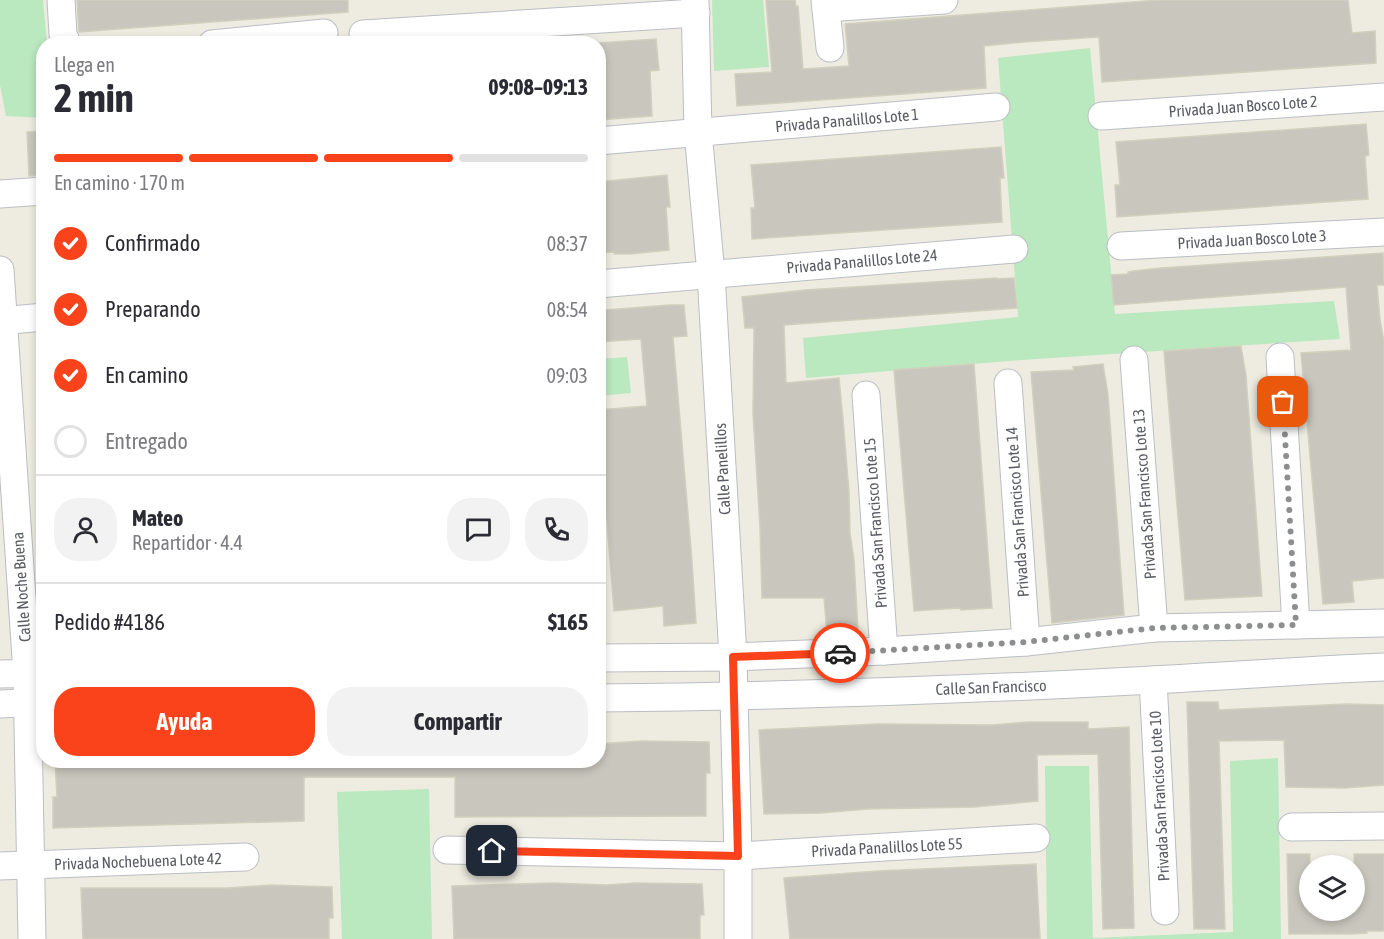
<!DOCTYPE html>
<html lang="es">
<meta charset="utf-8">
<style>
:root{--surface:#fff;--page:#f2f2f3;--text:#2b2b33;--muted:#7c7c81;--line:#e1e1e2;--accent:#fa431a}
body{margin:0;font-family:"Asap Condensed",sans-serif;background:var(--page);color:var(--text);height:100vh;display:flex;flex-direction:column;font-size:22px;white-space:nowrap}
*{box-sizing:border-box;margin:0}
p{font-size:20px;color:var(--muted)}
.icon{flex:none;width:33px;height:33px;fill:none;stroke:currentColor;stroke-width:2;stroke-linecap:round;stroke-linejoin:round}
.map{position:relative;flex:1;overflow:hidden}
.drawer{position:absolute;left:36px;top:36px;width:570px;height:732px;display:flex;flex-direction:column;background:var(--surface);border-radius:24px;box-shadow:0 3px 9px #0003}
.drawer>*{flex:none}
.fabs{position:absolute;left:1299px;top:855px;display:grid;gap:12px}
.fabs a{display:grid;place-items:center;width:66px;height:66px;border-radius:50%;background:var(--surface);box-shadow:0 3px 9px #0003;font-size:30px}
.pin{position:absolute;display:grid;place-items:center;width:51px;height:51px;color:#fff;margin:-26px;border-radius:12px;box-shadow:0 3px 9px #0006}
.courier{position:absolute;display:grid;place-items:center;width:60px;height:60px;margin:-30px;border:4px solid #fa431a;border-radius:50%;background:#fff;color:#222;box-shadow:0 2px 8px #0007}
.head em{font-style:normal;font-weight:700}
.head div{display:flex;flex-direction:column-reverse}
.head{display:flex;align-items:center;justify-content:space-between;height:102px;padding:0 18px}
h1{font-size:39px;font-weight:700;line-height:45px}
.bar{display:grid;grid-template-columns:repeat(4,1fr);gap:9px 6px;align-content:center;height:72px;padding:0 18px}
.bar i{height:8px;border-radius:4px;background:var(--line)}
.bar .active{background:var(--accent)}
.bar p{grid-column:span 4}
.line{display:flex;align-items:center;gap:15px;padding:0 18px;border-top:2px solid var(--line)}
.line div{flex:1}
.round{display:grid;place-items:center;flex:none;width:63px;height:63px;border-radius:24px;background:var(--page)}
ol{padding:0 18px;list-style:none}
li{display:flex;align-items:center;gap:18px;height:66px}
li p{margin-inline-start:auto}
li .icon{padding:6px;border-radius:50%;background:var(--accent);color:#fff;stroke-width:4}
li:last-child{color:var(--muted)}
li i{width:33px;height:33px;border:3px solid var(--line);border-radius:50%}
.button{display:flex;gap:12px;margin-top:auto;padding:12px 18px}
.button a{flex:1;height:69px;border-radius:24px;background:var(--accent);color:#fff;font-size:24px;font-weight:700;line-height:69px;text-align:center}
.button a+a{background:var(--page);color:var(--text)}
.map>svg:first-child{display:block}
.green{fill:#bae8bf}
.building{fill:#c9c6bd;stroke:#d3cfbe;stroke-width:1.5}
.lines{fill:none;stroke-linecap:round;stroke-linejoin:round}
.minor-casing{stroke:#bbbdc4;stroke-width:29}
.minor{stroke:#fff;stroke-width:27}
.done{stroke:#8d8e8f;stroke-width:6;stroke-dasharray:0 10.8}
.route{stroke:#fa431a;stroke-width:8}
.labels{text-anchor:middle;stroke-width:4.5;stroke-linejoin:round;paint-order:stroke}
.street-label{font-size:16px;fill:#595c63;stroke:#fff}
</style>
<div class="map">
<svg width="1384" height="939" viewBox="0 0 1384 939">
<rect width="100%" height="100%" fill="#eeece0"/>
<g class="green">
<polygon points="0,0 43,0 47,43 44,44 43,118 6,116 0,85"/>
<polygon points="712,0 763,0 769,67 714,71"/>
<polygon points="1090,48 1115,314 1334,301 1340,339 1021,360 806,378 803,338 1018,317 998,58"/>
<polygon points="627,357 631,393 599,396 599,359"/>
<polygon points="1278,758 1281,939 1047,939 1045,766 1089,766 1093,938 1233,932 1230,761"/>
<polygon points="429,789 432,939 342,939 337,792"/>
</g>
<g class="building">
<polygon points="77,0 348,0 348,12 79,32"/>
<polygon points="766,0 795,0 796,6 798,6 803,69 849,66 845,24 1159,0 1348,0 1352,33 1375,31 1376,63 1102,82 1099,37 1024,42 984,46 986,88 737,106 735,74 772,72"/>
<polygon points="656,39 659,70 650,71 652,116 598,120 598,43"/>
<polygon points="1366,124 1369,155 1365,156 1368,199 1117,217 1115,185 1120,185 1116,142"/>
<polygon points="44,131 44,175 29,176 27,132"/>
<polygon points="1001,147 1004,178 1000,178 1002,222 752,239 751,208 755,208 751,165"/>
<polygon points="667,175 670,207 666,207 669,250 630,254 614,254 614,252 598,253 598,182"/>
<polygon points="1383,253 1384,285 1377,285 1380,320 1384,342 1384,578 1352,581 1354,602 1323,604 1301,353 1351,350 1346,287 1114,305 1111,275 1128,274 1128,272 1133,271 1161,268"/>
<polygon points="997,278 997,279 1014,278 1017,308 784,325 786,383 839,378 843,419 849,492 850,533 854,560 858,630 827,633 824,598 762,598 760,527 753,413 754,328 745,328 742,297 805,290"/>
<polygon points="670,305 684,305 687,336 673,337 692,561 696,623 664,626 663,606 614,611 598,410 647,406 641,339 598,342 598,313 605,312 605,310"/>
<polygon points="1241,346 1246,376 1262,596 1185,600 1164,351"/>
<polygon points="974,364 992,608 961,610 960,608 914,611 894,370"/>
<polygon points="1103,364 1108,395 1124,615 1052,623 1031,372 1074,370 1073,367"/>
<polygon points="1187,702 1218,702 1219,710 1347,704 1384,705 1384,785 1345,788 1286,787 1284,740 1219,741 1225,929 1194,929"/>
<polygon points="1028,722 1088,722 1088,729 1129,727 1134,928 1103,929 1098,754 1037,755 1038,801 974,807 867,809 821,813 764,814 759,730 878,724 992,725"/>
<polygon points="642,741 709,742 710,773 706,773 706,816 455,817 455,777 307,777 304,778 304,821 53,828 53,797 57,797 55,760 598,760 598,744"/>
<polygon points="1287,854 1310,854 1310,910 1354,910 1354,854 1384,854 1384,931 1367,931 1367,933 1352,934 1289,934"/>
<polygon points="1036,864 1040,939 790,939 784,878 878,871"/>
<polygon points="553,883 607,885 636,883 702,884 704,915 700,915 700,939 454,939 452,886"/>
<polygon points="271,885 332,887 333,918 329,918 329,939 83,939 81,888 228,888"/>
</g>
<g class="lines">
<g class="minor-casing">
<g id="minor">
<polyline points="61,0 63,34 67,44"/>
<polyline points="695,0 698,132 711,274 733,657 738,856 738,939"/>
<polyline points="825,0 830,48"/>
<polyline points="826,8 944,0"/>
<polyline points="363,34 696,13"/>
<polyline points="212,44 324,33"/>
<polyline points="1102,116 1384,97"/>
<polyline points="598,141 996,107"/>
<polyline points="0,194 44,191"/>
<polyline points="1121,246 1384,232"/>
<polyline points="0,270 27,673 32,939"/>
<polyline points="598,284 1014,249"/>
<polyline points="0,321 44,317"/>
<polyline points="1280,357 1296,625"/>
<polyline points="1134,360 1154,628"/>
<polyline points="1008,383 1026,642"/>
<polyline points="866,395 884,651"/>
<polyline points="598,658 733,657 884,651 1026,642 1154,628 1384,623"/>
<polyline points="0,674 44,673"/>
<polyline points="1153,680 1165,911"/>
<path d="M598 698C783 696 968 690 1153 680 1230 676 1307 670 1384 667"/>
<polyline points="0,704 42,702"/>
<polyline points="1292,827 1384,826"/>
<polyline points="447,850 738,856 1036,838"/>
<polyline points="0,866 245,857"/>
</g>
</g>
<use href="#minor" class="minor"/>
</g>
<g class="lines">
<polyline class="done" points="840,653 1026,642 1154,628 1296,625 1283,402"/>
<polyline class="route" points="492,851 738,856 733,657 840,653"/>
</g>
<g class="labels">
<g class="street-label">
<text transform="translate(1243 106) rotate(-4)" y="6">Privada Juan Bosco Lote 2</text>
<text transform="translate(847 120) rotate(-5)" y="6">Privada Panalillos Lote 1</text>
<text transform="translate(1252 239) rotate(-3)" y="6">Privada Juan Bosco Lote 3</text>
<text transform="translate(862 261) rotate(-5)" y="6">Privada Panalillos Lote 24</text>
<text transform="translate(722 469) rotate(-93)" y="6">Calle Panelillos</text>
<text transform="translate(1144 494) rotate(-94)" y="6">Privada San Francisco Lote 13</text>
<text transform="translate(1017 512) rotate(-94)" y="6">Privada San Francisco Lote 14</text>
<text transform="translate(875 523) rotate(-94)" y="6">Privada San Francisco Lote 15</text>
<text transform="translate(21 587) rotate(-94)" y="6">Calle Noche Buena</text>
<text transform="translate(991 687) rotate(-2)" y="6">Calle San Francisco</text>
<text transform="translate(1159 796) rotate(-93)" y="6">Privada San Francisco Lote 10</text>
<text transform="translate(887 847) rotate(-3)" y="6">Privada Panalillos Lote 55</text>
<text transform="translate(138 861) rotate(-2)" y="6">Privada Nochebuena Lote 42</text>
</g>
</g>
</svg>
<div class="fabs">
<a><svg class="icon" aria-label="layers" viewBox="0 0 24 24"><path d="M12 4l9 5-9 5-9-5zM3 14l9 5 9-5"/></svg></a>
</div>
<div class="pin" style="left:1283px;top:402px;background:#ea580c"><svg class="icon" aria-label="bag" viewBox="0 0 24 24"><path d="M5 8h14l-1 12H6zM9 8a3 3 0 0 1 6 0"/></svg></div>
<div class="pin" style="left:492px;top:851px;background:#1f2937"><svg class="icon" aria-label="home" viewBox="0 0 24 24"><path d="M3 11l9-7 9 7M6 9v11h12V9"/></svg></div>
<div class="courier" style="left:840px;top:653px"><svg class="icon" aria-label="car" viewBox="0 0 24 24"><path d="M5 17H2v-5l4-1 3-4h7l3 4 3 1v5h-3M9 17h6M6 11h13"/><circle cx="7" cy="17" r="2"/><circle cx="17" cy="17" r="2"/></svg></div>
<section class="drawer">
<div class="head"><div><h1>2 min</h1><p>Llega en</p></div><em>09:08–09:13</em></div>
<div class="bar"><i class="active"></i><i class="active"></i><i class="active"></i><i></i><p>En camino · 170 m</p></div>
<ol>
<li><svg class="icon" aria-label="check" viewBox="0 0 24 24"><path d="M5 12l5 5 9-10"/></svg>Confirmado<p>08:37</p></li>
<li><svg class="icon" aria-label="check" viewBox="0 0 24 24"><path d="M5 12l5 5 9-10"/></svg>Preparando<p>08:54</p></li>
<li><svg class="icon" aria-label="check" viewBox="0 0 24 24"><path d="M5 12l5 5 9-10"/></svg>En camino<p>09:03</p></li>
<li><i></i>Entregado</li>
</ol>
<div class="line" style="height:108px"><a class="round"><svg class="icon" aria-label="person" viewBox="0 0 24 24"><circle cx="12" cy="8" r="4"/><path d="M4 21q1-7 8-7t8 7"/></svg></a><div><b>Mateo</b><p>Repartidor · 4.4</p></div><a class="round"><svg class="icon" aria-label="chat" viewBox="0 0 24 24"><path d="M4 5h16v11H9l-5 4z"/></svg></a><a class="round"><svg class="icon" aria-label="phone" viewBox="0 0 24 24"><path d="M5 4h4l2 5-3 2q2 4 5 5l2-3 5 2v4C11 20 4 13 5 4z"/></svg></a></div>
<div class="line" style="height:78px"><div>Pedido #4186</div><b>$165</b></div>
<div class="button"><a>Ayuda</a><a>Compartir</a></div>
</section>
</div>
